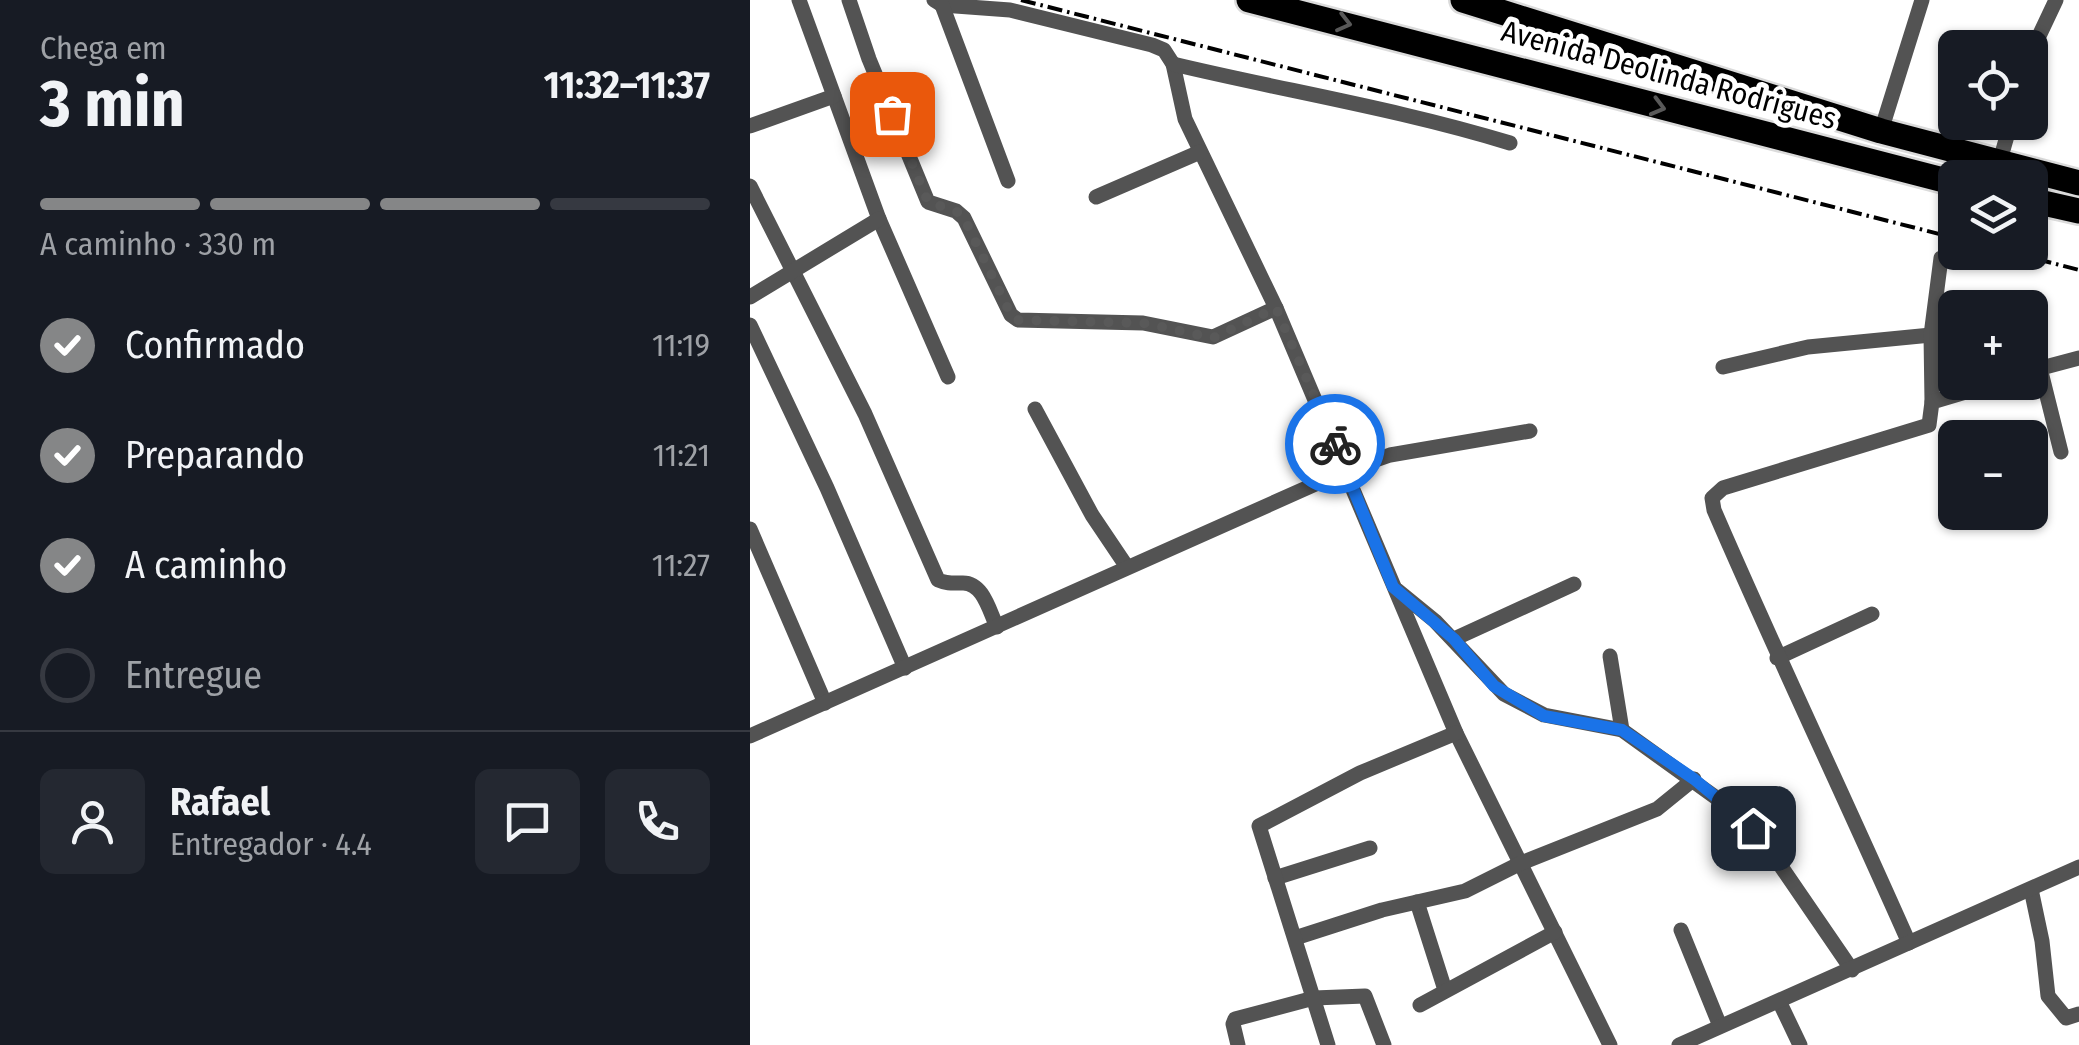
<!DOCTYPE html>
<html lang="pt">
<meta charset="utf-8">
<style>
:root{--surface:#171b24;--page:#242831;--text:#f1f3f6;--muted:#9ea1a6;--line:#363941;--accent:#858687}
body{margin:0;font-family:"Fira Sans Condensed",sans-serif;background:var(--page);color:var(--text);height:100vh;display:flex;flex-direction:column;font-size:38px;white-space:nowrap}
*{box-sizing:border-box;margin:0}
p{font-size:32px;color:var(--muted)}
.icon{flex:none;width:55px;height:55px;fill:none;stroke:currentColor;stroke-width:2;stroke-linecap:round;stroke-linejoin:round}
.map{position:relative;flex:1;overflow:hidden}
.panel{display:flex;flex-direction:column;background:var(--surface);width:750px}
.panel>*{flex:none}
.buttons{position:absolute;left:1188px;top:30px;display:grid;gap:20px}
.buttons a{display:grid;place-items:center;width:110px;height:110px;border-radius:15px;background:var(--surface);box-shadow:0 2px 8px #0004;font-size:50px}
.pin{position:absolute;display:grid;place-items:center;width:85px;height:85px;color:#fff;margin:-42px;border-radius:20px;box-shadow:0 5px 15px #0006}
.courier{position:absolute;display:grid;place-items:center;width:100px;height:100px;margin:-50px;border:8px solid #1a73e8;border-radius:50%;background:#fff;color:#222;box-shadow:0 2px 12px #0007}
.headline em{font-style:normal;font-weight:700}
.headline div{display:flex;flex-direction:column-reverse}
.headline{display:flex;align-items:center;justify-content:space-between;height:170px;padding:0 40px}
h1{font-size:65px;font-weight:700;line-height:75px}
.bar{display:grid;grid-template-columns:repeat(4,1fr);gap:15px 10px;align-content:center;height:120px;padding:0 40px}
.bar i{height:12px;border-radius:8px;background:var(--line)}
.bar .selected{background:var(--accent)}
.bar p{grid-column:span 4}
.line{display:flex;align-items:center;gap:25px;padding:0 40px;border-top:2px solid var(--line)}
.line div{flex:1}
.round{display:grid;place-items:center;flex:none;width:105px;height:105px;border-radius:15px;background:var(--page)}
ol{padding:0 40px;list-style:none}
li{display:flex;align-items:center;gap:30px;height:110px}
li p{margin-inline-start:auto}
li .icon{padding:10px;border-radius:50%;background:var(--accent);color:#fff;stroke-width:4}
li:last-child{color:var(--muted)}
li i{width:55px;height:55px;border:5px solid var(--line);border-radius:50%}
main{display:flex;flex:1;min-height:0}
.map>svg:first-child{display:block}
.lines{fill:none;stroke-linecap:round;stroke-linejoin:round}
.trunk-casing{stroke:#dbdbdb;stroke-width:30}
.minor{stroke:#535353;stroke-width:15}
.trunk{stroke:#000;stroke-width:25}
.rail{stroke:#000;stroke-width:4;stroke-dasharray:15 5 2.5 5;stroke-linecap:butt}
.oneway{stroke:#595959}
.done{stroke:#595959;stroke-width:10;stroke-dasharray:0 18}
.route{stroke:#1a73e8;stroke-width:12}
.labels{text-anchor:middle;stroke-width:10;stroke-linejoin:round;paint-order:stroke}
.street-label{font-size:30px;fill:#000;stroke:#fff}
</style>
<main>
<section class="panel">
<div class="headline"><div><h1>3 min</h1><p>Chega em</p></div><em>11:32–11:37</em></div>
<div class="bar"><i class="selected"></i><i class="selected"></i><i class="selected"></i><i></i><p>A caminho · 330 m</p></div>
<ol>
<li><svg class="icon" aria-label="check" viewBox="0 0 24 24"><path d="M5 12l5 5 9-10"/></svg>Confirmado<p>11:19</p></li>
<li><svg class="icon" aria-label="check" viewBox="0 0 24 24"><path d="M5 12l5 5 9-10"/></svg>Preparando<p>11:21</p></li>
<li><svg class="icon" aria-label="check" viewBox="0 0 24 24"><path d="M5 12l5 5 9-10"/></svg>A caminho<p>11:27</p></li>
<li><i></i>Entregue</li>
</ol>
<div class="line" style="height:180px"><a class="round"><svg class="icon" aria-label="person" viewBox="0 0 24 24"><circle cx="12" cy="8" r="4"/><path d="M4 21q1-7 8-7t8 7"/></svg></a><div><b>Rafael</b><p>Entregador · 4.4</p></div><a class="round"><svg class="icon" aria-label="chat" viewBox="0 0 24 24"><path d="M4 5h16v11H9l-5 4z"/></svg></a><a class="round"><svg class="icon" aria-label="phone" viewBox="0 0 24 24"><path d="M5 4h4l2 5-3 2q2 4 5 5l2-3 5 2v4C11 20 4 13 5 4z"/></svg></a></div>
</section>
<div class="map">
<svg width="1329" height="1045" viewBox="0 0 1329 1045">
<rect width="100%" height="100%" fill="#fff"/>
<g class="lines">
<g class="trunk-casing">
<g id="trunk">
<polyline points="499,0 1205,183"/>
<polyline points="713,0 1131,131 1329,183"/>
<polyline points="1280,200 1329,211"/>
</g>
</g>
<g class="minor">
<polyline points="49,0 129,219 198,377"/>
<polyline points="99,0 119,59 178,202 206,211 214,218 261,315 268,320 393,323 463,337 526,308"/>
<polyline points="184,0 192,5 260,10 402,45 414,50 423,64 435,119 526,308 706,733 860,1045"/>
<polyline points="192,5 258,181"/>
<polyline points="1280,55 1306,0"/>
<path d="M423 64C536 91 649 109 760 143"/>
<polyline points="0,126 84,96"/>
<polyline points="1131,131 1172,0"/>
<polyline points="1249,164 1261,122"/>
<path d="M0 186 115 414 188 580C197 584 203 583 213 583 233 583 239 610 247 627"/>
<polyline points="346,197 450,152"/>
<polyline points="0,297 129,219"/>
<polyline points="0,325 77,488 155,668"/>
<polyline points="973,367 1058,347 1181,335"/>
<polyline points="1290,368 1311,452"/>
<polyline points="1280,371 1329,358"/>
<polyline points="1182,402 1181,335 1191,258"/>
<polyline points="285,409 342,515 377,567"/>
<polyline points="0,529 75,703"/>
<polyline points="647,590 685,621 754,694 794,715 872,730 986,812 1017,846 1102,970"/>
<polyline points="704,639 824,584"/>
<polyline points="860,656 872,730"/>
<polyline points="1027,658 1122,614"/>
<polyline points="0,736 597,470 640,455 780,431"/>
<polyline points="525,878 620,848"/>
<polyline points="1281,889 1292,941 1298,996 1316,1018 1329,1014"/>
<polyline points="667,902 695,990"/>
<polyline points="931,930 970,1026"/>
<polyline points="545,938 632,910 715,891 771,863 907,809 944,779"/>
<path d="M1159 943C1095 798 1027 656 964 510L962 498 973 488 1179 425 1182 402 1249 382"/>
<polyline points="1029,1001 1050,1045"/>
<polyline points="670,1005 805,932"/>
<polyline points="488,1045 483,1024 485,1019 564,998 615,996 634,1045"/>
<polyline points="578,1045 509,826 610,773 706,733"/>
<polyline points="929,1045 1329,867"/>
</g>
<use href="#trunk" class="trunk"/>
<g class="rail">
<polyline points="271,0 1205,238"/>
<polyline points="1260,252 1329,270"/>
</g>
</g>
<defs><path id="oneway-chevron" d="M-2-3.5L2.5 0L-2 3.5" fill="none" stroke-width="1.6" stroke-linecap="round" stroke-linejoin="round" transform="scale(2.5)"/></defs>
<g class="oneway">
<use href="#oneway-chevron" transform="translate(594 23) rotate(14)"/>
<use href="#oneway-chevron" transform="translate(908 107) rotate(15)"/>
</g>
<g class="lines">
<polyline class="done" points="142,114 178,202 206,211 214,218 261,315 268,320 393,323 463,338 526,308 585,444"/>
<polyline class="route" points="585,444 643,587 704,639 744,686 794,716 872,730 944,779 1003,828"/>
</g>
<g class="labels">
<g class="street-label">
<text transform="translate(919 75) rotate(15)" y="10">Avenida Deolinda Rodrigues</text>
</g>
</g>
</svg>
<div class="buttons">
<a><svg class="icon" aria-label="locate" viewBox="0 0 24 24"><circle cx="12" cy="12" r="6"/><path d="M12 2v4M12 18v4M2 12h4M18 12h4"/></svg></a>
<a><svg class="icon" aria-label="layers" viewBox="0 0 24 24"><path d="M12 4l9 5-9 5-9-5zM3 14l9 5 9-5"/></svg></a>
<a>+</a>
<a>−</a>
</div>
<div class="pin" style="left:142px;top:114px;background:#ea580c"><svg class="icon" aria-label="bag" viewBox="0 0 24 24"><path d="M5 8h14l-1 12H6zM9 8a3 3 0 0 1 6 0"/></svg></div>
<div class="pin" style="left:1003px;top:828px;background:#1f2937"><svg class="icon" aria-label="home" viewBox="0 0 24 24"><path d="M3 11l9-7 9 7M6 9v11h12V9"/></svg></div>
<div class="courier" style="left:585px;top:444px"><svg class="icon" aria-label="bike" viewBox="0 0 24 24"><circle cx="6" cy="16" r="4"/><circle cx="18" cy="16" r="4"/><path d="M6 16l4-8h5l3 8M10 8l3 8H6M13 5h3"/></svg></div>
</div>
</main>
